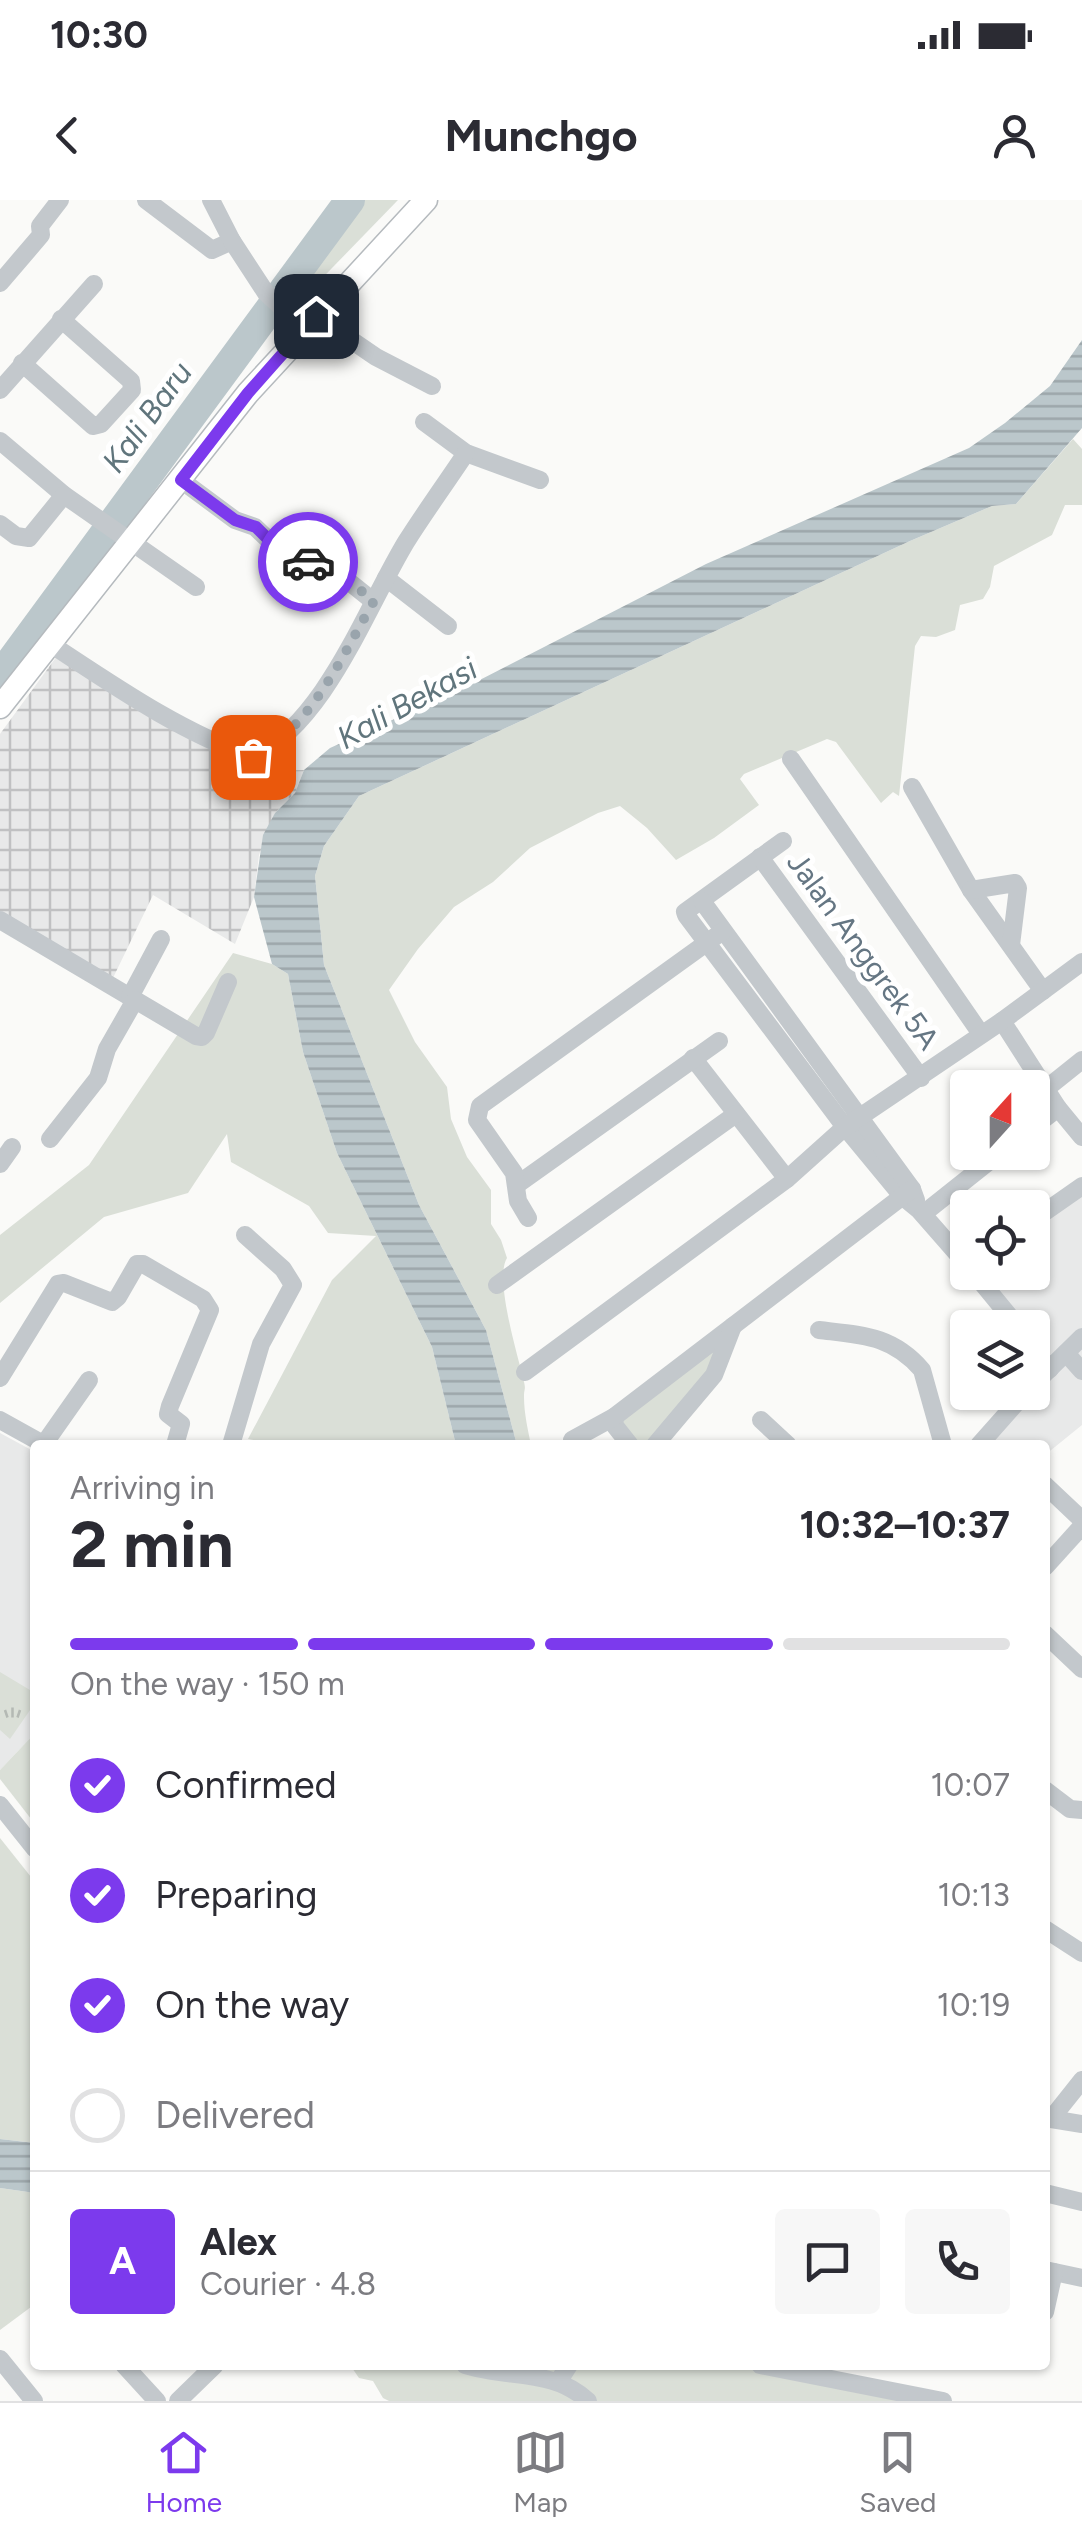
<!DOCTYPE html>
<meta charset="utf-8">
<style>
:root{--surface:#fff;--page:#f7f7f7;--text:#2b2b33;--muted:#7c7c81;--line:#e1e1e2;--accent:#7c3aed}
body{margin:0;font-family:Figtree,sans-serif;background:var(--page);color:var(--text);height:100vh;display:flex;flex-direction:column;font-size:38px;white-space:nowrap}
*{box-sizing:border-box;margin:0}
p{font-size:32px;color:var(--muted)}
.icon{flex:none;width:55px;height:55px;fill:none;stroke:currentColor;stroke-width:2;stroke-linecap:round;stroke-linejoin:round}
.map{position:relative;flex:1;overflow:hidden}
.side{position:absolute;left:30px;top:1240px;width:1020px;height:930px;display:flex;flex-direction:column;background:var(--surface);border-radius:10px;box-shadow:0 2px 8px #0004}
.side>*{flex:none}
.needle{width:65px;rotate:21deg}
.fabs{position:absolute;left:950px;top:870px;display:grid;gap:20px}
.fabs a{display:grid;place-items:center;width:100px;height:100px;border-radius:10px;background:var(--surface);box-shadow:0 2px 8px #0004;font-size:50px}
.pin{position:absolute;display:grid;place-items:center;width:85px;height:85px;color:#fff;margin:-42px;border-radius:20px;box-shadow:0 5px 15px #0006}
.courier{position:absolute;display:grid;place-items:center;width:100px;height:100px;margin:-50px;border:8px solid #7c3aed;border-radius:50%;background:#fff;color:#222;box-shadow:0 2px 12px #0007}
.headline em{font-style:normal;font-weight:700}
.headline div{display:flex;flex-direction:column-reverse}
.headline{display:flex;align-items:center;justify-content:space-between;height:170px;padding:0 40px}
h1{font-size:65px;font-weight:700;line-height:75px}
.bar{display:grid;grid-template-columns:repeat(4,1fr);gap:15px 10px;align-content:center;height:120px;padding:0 40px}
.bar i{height:12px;border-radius:8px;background:var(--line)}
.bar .active{background:var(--accent)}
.bar p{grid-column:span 4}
.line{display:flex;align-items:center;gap:25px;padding:0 40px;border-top:2px solid var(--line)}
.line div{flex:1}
.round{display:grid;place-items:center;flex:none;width:105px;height:105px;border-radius:10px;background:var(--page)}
ol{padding:0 40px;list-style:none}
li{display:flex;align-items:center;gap:30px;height:110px}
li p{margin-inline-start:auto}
li .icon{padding:10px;border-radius:50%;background:var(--accent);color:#fff;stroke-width:4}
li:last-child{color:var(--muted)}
li i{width:55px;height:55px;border:5px solid var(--line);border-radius:50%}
.status{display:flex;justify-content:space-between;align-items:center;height:70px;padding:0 50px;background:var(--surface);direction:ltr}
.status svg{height:28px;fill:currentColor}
header{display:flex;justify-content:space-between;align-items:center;height:130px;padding:0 40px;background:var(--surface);font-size:45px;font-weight:700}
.menu{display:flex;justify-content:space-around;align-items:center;height:140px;border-top:2px solid var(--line);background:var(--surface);font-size:28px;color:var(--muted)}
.menu a{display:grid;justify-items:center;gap:5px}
.menu .active{color:var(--accent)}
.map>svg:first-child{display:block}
.built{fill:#e8e9e9}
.industrial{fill:url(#industrial-grid)}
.grass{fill:#dadfd7}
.park{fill:url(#park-tufts)}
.water{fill:url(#water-rules)}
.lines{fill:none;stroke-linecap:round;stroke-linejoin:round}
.river{stroke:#bbc7cb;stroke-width:30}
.major-casing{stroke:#b5babe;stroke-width:25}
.minor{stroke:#c3c8cc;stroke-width:18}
.major{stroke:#fff;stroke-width:22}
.done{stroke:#99a4ac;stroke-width:10;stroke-dasharray:0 18}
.route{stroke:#7c3aed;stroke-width:12}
.labels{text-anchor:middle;stroke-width:10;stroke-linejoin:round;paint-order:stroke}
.street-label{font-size:30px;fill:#657683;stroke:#fff}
.water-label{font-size:32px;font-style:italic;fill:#60757c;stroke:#fff}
</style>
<div class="status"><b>10:30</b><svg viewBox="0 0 49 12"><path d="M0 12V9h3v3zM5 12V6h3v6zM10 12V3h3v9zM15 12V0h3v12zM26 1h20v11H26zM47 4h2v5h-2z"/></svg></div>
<header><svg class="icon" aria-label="back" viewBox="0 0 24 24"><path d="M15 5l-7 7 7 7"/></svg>Munchgo<svg class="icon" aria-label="person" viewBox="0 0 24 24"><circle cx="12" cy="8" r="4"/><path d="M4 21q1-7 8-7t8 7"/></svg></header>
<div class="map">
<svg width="1082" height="2201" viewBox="0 0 1082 2201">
<defs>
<pattern id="industrial-grid" width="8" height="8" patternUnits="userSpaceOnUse" patternTransform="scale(2.5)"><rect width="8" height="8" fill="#e8e9e9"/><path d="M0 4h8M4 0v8" fill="none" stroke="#c0c1c2"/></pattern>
<pattern id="park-tufts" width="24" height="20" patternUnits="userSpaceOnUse" patternTransform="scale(2.5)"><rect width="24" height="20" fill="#dadfd7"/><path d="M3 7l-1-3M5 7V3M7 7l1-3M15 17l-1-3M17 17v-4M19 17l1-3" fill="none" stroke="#b4b9b4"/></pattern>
<pattern id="water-rules" width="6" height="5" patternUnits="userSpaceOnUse" patternTransform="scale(2.5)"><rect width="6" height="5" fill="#bbc7cb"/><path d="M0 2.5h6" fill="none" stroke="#9ca6aa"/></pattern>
</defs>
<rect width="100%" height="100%" fill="#fafaf8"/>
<g class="built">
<polygon points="1082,986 1082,1225 1045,1255 1045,1245 979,1245 1049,1169 1033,1147 1032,1128 1017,1127 972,1073 1032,1072 1033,1021"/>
<polygon points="0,1233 35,1252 35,1533 0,1570"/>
</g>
<polygon class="industrial" points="57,456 216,550 271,571 304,570 295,593 275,613 259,655 254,697 235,744 153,695 113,778 0,711 0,534"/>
<g class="grass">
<polygon points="363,0 398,0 300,101 290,92"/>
<path d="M1073 239 1082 249V305H1065L1052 335 994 366 990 387 983 399 960 405 955 430 936 437 921 436 915 446 899 596 893 592 881 603 836 542 827 539 744 574 740 579 759 605 714 638 676 660 647 628 620 606 598 613 530 648 493 682 454 707 418 749 389 790 415 842 447 887 451 919 467 957 491 990V1024L501 1040 507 1058C494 1079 518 1155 524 1182 526 1190 524 1188 524 1197 524 1213 528 1230 531 1245H517L486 1130 419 1005 324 765 315 676 324 646 359 596 910 341 992 306 1016 304Z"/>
<polygon points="233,753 272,764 288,774 303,852 337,953 432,1147 456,1245 279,1245 248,1239 332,1080 376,1036 328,1033 309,1006 231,962 227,934 188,993 104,1017 0,1103 0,1035 89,965"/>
<polygon points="733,1126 714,1175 655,1245 630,1245 615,1226"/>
<polygon points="35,1533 35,1624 0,1579 0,1570"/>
<polygon points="0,1638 35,1682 35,1943 0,1939"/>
<polygon points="0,1988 35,1993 35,2104 0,2130"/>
<polygon points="350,2165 784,2165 943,2201 389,2201 383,2198 373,2181 359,2178"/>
</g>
<polygon class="park" points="0,1472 35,1493 35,1503 10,1539 0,1530"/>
<g class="water">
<polygon points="1082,140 1082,228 1016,304 992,306 910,341 359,596 324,646 315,676 324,765 419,1005 486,1130 517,1245 456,1245 432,1147 337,953 303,852 288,774 272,764 254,697 263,635 275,613 295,593 304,570 330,548 468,486 706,364 969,248 1005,223 1050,186"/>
<polygon points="0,1939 35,1943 35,1993 0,1988"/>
</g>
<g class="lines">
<polyline class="river" points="0,476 350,0"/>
<g class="major-casing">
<polyline id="major" points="0,507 248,193 426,0"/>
</g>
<g class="minor">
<polyline points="146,0 212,50 232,41"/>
<polyline points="211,0 232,41 266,93 306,130"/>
<polyline points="0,83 41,35 40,26 60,0"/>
<polyline points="316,116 376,157 432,186"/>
<polyline points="22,163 93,226 101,224 132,190 131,181 61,119"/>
<polyline points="0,190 94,84"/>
<polyline points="424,222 466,253 540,280"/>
<polyline points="0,241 64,295 196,387"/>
<polyline points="181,280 235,320 255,327 276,347 315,367 327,364 373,401"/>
<polyline points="0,324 16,336 29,338 64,295"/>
<polyline points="386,378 448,426"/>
<path d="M49 443C113 485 180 532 253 557 326 521 365 410 406 342 425 312 446 283 466 253"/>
<polyline points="791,559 981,834"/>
<polyline points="912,587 971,690 1043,791"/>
<polyline points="783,641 685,712 686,715 845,927 902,996 919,1010 968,1066"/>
<polyline points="760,657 921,878"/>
<polyline points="971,690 1015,683 1018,688 1011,745"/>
<polyline points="702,701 912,989 916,1000"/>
<polyline points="0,720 196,836 202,837 206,833 228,782"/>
<polyline points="130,797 161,739"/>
<polyline points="1002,821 1058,908 1082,937"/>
<polyline points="693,858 787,979"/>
<polyline points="1047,888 1082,860"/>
<polyline points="1032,928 1058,908"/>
<polyline points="50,939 98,878 107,849 135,800"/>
<polyline points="0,964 12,947"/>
<polyline points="518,984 719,841"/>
<polyline points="923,1014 1001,952"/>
<polyline points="528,1018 518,1001 514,973 477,920 480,906 723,731"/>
<polyline points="1032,1021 1082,986"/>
<polyline points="973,1072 1019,1128"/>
<polyline points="497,1085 736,914"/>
<path d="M819 1130C861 1135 892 1135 922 1170L943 1245"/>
<polyline points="1032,1147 1050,1169"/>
<polyline points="1066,1153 1082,1171"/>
<polyline points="525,1172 787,979 845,927 1002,821 1082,762"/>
<polyline points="0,1178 58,1084 64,1083 112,1102 118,1097 137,1064 143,1064 203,1099 210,1110 170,1206 168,1214 181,1224 175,1245"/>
<polyline points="1032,1186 1082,1137"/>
<polyline points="614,1217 615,1226 630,1245"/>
<polyline points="0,1220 45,1245"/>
<polyline points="761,1220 788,1245"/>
<polyline points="572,1240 614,1217 912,989"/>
<polyline points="44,1244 89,1180"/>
<polyline points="231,1245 261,1144 293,1085 283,1069 245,1035"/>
<polyline points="655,1245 714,1175 733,1126"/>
<polyline points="979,1245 1026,1192"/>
<polyline points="1045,1285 1082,1320"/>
<polyline points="1045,1367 1082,1326"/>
<polyline points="1045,1434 1082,1469"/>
<polyline points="1045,1590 1070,1609 1082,1610"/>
<polyline points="0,1605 35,1649"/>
<polyline points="1045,1729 1082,1753"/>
<polyline points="1045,1918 1082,1924"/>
<polyline points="1051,1919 1082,1880"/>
<polyline points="1045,1993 1082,2002"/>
<polyline points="1045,2070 1082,2078"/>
<polyline points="1045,2112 1054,2072"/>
<polyline points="0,2159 34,2201"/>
<polyline points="124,2165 157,2201"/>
<path d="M465 2165C508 2179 553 2168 588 2201"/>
<polyline points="760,2165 943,2201"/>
<polyline points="558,2182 569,2165"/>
<polyline points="178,2201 215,2165"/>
</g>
<use href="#major" class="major"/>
</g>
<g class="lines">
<path class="done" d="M253 557C312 527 342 456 374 401L327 364 315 366 308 362"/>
<polyline class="route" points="308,362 276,347 256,327 235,320 181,280 248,193 316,116"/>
</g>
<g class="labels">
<g class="street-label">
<text transform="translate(863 751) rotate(54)" y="10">Jalan Anggrek 5A</text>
</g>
<g class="water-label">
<text transform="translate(147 217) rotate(-54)" y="11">Kali Baru</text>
<text transform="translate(407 503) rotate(-29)" y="11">Kali Bekasi</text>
</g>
</g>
</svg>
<div class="fabs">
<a><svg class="needle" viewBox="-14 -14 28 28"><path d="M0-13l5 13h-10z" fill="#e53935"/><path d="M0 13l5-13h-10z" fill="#7c7c81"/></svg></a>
<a><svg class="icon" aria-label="locate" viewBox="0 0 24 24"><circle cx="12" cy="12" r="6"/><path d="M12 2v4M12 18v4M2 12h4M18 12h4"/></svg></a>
<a><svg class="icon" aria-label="layers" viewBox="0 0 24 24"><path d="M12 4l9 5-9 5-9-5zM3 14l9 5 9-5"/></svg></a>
</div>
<div class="pin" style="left:253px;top:557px;background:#ea580c"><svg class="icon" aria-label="bag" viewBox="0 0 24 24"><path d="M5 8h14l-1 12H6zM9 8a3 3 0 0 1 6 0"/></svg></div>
<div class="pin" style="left:316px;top:116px;background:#1f2937"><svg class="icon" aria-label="home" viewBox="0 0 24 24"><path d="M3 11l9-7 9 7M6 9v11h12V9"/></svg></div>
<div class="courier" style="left:308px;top:362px"><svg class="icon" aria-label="car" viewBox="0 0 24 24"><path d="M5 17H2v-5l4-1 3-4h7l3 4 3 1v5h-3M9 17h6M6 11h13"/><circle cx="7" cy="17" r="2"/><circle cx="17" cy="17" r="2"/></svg></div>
<section class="side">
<div class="headline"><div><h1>2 min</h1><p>Arriving in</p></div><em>10:32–10:37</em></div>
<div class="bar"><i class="active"></i><i class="active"></i><i class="active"></i><i></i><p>On the way · 150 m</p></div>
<ol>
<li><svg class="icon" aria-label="check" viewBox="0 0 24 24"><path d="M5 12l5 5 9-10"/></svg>Confirmed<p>10:07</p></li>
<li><svg class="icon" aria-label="check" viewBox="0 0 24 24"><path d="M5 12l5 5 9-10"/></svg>Preparing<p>10:13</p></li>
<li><svg class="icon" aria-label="check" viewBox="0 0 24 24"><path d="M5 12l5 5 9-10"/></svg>On the way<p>10:19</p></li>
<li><i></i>Delivered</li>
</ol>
<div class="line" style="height:180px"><b class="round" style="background:var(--accent);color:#fff">A</b><div><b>Alex</b><p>Courier · 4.8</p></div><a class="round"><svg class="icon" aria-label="chat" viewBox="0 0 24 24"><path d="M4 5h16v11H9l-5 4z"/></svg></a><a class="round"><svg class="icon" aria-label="phone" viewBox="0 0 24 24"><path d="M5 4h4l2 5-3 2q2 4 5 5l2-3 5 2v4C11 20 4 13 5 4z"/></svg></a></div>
</section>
</div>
<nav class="menu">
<a class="active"><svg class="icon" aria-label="home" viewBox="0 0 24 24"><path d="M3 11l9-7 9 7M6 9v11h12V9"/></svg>Home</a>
<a><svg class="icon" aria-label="map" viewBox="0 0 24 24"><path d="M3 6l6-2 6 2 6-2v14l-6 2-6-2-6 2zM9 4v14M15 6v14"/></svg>Map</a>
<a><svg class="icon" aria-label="saved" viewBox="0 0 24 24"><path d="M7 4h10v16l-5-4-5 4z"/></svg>Saved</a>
</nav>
